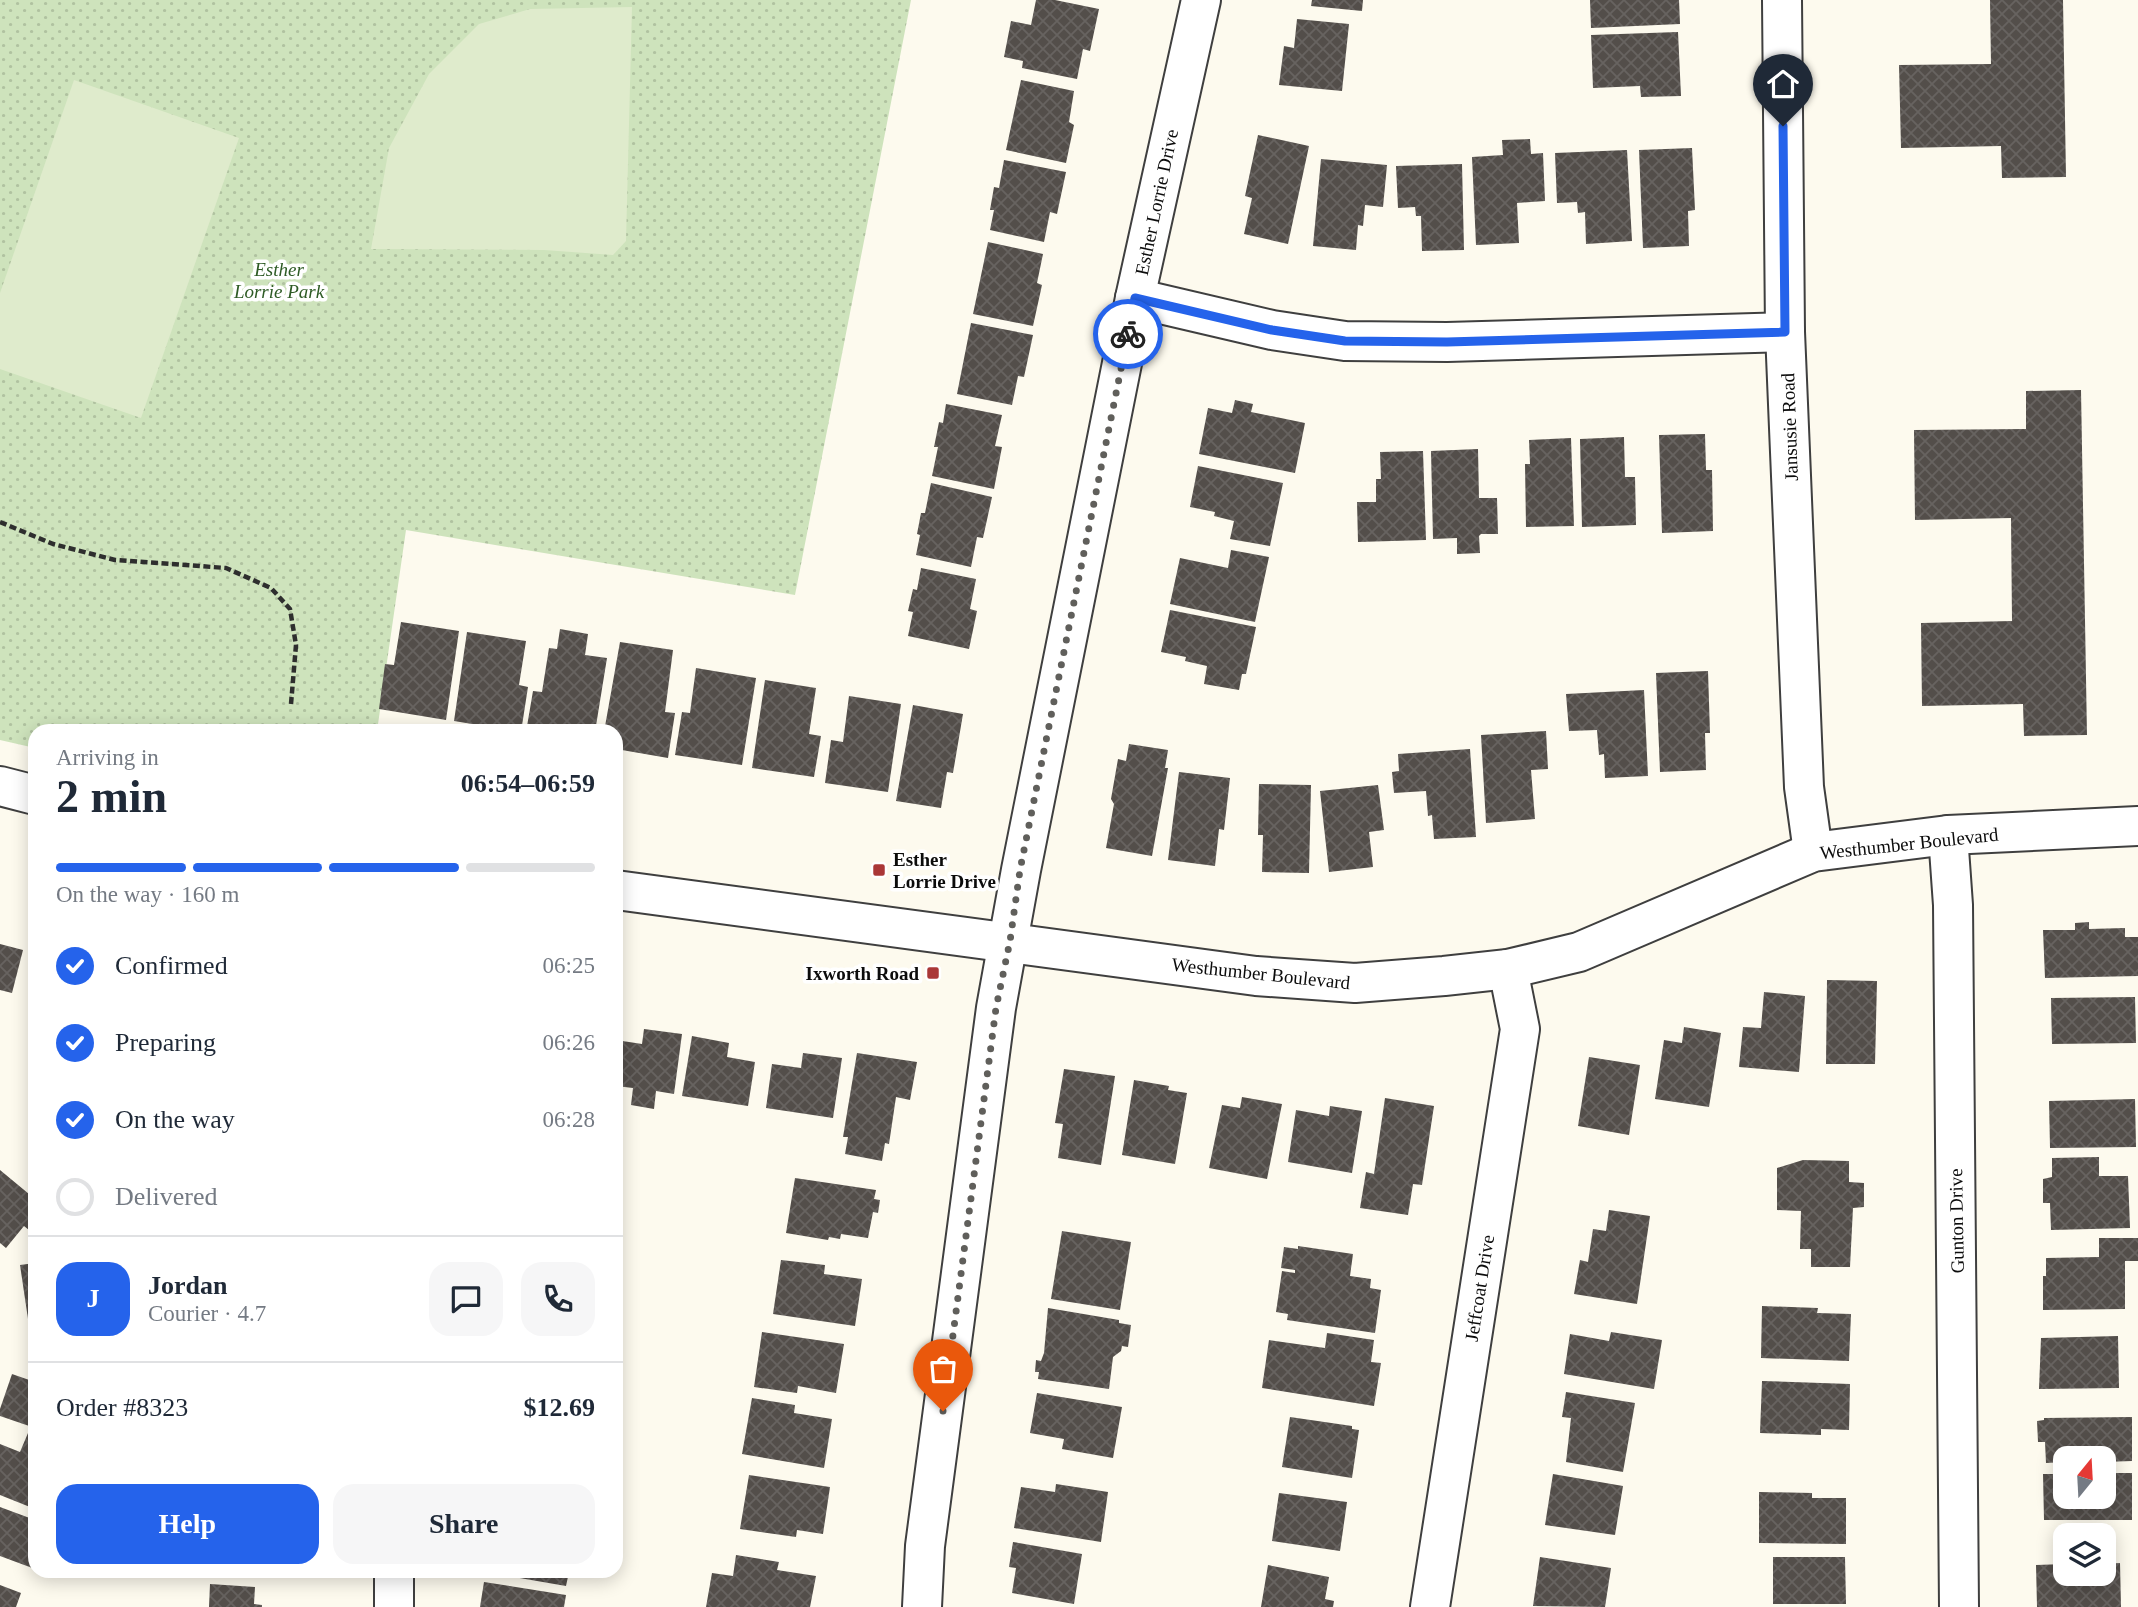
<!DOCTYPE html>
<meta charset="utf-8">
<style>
:root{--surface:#fff;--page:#f6f6f7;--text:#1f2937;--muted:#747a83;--line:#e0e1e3;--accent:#2563eb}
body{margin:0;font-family:Georgia,serif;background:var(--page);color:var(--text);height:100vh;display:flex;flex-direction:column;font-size:26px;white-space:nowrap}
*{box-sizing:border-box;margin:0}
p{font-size:23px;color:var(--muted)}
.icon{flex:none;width:38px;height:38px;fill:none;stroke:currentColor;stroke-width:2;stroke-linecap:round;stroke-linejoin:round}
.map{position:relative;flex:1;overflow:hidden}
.details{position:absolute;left:28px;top:724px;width:595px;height:854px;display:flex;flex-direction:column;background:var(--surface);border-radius:21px;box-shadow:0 4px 18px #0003}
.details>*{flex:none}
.needle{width:46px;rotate:18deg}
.fabs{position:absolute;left:2053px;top:1446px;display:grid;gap:14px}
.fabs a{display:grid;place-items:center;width:63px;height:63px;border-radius:14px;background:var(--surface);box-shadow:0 4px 18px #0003;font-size:35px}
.pin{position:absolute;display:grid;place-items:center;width:60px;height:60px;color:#fff;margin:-72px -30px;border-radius:50% 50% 50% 0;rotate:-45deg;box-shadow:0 0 7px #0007}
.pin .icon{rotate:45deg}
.courier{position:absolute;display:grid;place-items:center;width:70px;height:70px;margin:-35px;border:5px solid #2563eb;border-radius:50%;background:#fff;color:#222;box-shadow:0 2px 9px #0007}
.head em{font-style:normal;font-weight:700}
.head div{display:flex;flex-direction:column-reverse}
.head{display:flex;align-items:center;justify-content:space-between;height:119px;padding:0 28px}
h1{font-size:46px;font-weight:700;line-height:52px}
.bar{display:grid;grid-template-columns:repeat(4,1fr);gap:10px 7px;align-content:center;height:84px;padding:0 28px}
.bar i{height:9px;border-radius:5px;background:var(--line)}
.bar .current{background:var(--accent)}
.bar p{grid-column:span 4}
.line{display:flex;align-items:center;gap:18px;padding:0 28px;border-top:2px solid var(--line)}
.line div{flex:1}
.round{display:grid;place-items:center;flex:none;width:74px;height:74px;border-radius:21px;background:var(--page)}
ol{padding:0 28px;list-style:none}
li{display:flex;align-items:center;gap:21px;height:77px}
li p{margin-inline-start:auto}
li .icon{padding:7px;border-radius:50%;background:var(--accent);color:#fff;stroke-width:4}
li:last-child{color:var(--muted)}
li i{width:38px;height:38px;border:4px solid var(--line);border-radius:50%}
.primary-button{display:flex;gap:14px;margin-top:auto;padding:14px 28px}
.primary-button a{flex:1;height:80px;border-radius:21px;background:var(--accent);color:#fff;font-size:28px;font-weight:700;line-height:80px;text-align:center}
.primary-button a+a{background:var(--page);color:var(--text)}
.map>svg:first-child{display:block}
.park{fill:url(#park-dots)}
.pitch{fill:#dfebcc}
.building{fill:url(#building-cross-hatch)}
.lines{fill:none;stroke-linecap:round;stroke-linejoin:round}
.minor-casing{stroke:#3f3f3f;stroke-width:42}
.path{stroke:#2e2e2e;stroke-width:4.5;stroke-dasharray:7 3.5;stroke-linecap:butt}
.minor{stroke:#fff;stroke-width:38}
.done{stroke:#605f5b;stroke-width:7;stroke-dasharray:0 12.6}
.route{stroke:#2563eb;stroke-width:9}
.poi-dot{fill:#aa3737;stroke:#fff;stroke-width:2.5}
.labels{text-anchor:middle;stroke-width:7;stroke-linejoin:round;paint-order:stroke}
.street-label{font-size:19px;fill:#0c0c0c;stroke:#fff}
.park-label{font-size:19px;font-style:italic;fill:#2e5b25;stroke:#fff}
.poi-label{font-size:19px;font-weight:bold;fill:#0c0c0c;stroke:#fff;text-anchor:start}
</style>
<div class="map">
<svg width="2138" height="1607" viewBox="0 0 2138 1607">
<defs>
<pattern id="park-dots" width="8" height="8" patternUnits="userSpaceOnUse" patternTransform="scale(1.75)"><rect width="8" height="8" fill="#cee3bc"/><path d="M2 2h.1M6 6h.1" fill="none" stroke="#b0c2a0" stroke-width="1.8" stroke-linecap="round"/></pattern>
<pattern id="building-cross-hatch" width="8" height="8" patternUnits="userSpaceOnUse" patternTransform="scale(1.75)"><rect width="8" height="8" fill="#534e4a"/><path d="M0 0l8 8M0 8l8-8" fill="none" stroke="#676360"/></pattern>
</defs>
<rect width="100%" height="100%" fill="#fdfaee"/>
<polygon class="park" points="0,0 911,0 795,595 406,530 377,731 35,732 35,748 0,740"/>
<g class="pitch">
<polygon points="632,7 626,241 613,255 544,250 371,249 389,148 429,74 479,24 530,9"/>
<polygon points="74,80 239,138 141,418 0,369 0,293"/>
</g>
<g class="building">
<polygon points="1036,0 1055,0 1099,9 1090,51 1083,49 1077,79 1022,68 1023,61 1004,57 1011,21 1031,25"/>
<polygon points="1312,0 1363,0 1362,11 1311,6"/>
<polygon points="1590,0 1679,0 1680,24 1591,28"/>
<polygon points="1990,0 2063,0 2066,177 2002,178 2001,146 1901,148 1899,65 1991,64"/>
<polygon points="1297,19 1349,24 1342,91 1279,85 1284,46 1294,48"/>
<polygon points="1678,32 1681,96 1641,97 1640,86 1593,88 1591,35"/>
<polygon points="1021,80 1074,91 1069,122 1074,125 1066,163 1006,150"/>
<polygon points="1258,135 1309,146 1288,244 1244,234 1252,198 1245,196"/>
<polygon points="1530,139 1531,154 1543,153 1545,201 1517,203 1519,243 1476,245 1472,157 1503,155 1502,140"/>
<polygon points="1692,148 1695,210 1688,211 1689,246 1643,248 1639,150"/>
<polygon points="1627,150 1632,241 1586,244 1585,212 1578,213 1577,202 1557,203 1555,153"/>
<polygon points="1321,159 1387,165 1383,207 1365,205 1363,226 1358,225 1356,250 1313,246"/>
<polygon points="1004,160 1066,172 1057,214 1050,212 1044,242 990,230 994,210 990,210 994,187 999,188"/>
<polygon points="1462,164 1464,250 1422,251 1421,216 1416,216 1415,207 1398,208 1396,166"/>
<polygon points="988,242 1043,254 1037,283 1042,285 1033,326 973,314"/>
<polygon points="971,323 1033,335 1024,377 1018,376 1012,405 957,394"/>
<polygon points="2081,390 2087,735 2024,736 2023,704 1922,706 1921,623 2012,621 2011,518 1915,520 1914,430 2026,429 2026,391"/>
<polygon points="1235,400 1253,404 1251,412 1305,423 1295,473 1199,454 1208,408 1232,413"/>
<polygon points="946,404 1002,415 995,446 1002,447 994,489 932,476 938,447 934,447 939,422 943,423"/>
<polygon points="1705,434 1706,470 1712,470 1713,531 1662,533 1659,435"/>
<polygon points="1624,437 1625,477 1635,477 1636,525 1582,527 1580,439"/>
<polygon points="1571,438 1574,526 1526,527 1525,464 1530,464 1529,440"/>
<polygon points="1478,449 1479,498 1497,498 1498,534 1481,534 1479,536 1480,553 1457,554 1457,538 1433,539 1431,451"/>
<polygon points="1423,451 1426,540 1358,542 1357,502 1376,502 1376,479 1381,479 1380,452"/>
<polygon points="1198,466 1283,483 1270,546 1230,539 1234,521 1214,516 1215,512 1190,507"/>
<polygon points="931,483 992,497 983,538 977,537 971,567 916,555 920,535 917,534 921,513 925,513"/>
<polygon points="1231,550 1269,557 1255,622 1170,604 1180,558 1228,568"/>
<polygon points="921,568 976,579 970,609 977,611 969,649 908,636 913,612 908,611 913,589 917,590"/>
<polygon points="1170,610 1256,627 1246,674 1242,674 1239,690 1204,684 1207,666 1185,661 1186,657 1161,652"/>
<polygon points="401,622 459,631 446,720 379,709 385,664 394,665"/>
<polygon points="560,629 588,634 585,655 607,658 595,732 526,732 533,691 542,692 549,648 557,649"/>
<polygon points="467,632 526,641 519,685 528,687 521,732 454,721"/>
<polygon points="620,642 673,650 665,712 675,713 668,758 616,749 616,732 604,732"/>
<polygon points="696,668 756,678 742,765 675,755 682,712 690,713"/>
<polygon points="1708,671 1710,733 1705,733 1706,770 1660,772 1656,673"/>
<polygon points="765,680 816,688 809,734 821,736 814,777 752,768"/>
<polygon points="1644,690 1648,776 1605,778 1604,754 1599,755 1597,730 1569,731 1566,694"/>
<polygon points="849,696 901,704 888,792 825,783 831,740 843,742"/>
<polygon points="913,705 963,714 953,773 947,772 941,808 896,801"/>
<polygon points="1546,731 1548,769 1531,770 1535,819 1486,823 1481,735"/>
<polygon points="1129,744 1168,750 1165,768 1168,768 1152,856 1106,848 1114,804 1111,799 1118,759 1126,761"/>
<polygon points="1470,749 1476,837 1434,839 1432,815 1428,816 1426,791 1394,793 1392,772 1399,771 1398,754"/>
<polygon points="1179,772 1230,778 1224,830 1219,829 1215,866 1168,860"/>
<polygon points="1259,784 1311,785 1309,873 1262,872 1263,835 1258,835"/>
<polygon points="1378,785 1384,830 1369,832 1373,867 1329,872 1320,791"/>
<polygon points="2089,922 2089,929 2125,928 2125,937 2138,937 2138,976 2045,978 2043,930 2075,930 2075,923"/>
<polygon points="0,944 23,950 12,993 0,990"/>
<polygon points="1827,980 1877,981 1875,1064 1826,1064"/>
<polygon points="1764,992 1805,996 1799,1072 1739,1067 1743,1027 1761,1028"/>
<polygon points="2135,997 2136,1043 2052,1044 2051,998"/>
<polygon points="1684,1027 1721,1033 1709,1107 1655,1099 1664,1040 1682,1043"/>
<polygon points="644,1029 682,1034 674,1094 656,1091 654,1109 631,1105 633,1088 616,1086 616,1040 642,1044"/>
<polygon points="692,1036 729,1043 727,1057 755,1062 748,1106 682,1096"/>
<polygon points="803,1053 842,1058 833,1118 766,1108 772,1064 801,1068"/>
<polygon points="857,1053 917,1062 910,1100 896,1097 889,1144 885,1143 882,1161 845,1154 848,1137 843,1137"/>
<polygon points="1589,1057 1640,1065 1629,1135 1578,1126"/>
<polygon points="1064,1069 1115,1076 1101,1165 1058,1158 1063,1124 1055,1123"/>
<polygon points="1134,1080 1169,1086 1168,1090 1187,1093 1175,1164 1122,1155"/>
<polygon points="1242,1097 1282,1104 1267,1179 1209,1168 1222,1105 1240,1108"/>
<polygon points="1385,1098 1434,1106 1422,1185 1413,1184 1408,1215 1360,1208 1366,1172 1374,1174"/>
<polygon points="2135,1099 2136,1147 2050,1148 2049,1101"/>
<polygon points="1330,1106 1362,1111 1352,1173 1288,1162 1296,1110 1329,1116"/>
<polygon points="2099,1157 2099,1176 2128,1176 2130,1228 2051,1230 2050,1203 2043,1203 2043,1179 2052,1177 2052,1158"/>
<polygon points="1803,1160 1849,1161 1849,1182 1864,1183 1864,1207 1853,1208 1850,1267 1811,1267 1811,1249 1800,1249 1801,1211 1777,1210 1777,1168"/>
<polygon points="0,1170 35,1199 35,1235 24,1226 6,1248 0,1243"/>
<polygon points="795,1178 876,1190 874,1199 880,1200 878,1213 873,1212 868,1238 841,1234 840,1239 829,1237 828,1240 786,1233"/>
<polygon points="1609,1210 1650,1216 1637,1304 1574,1294 1580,1260 1588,1262 1593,1229 1606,1231"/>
<polygon points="1062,1231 1131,1242 1120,1310 1051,1299"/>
<polygon points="2099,1238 2138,1238 2138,1261 2125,1261 2125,1309 2043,1310 2043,1276 2046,1276 2046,1258 2099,1257"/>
<polygon points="1298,1246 1353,1254 1350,1276 1371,1279 1370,1288 1381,1290 1375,1333 1287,1320 1288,1314 1276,1312 1282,1271 1295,1273 1295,1270 1281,1268 1284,1247 1298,1249"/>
<polygon points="781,1260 825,1265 824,1274 862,1279 855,1326 773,1314"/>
<polygon points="35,1263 35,1339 31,1339 20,1265"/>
<polygon points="1762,1306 1818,1308 1817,1313 1851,1314 1849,1361 1761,1358"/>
<polygon points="1048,1308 1119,1320 1119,1323 1131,1325 1128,1347 1122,1346 1121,1351 1113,1357 1109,1389 1038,1379 1039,1372 1035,1372 1036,1360 1041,1361 1044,1353"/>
<polygon points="762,1332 844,1344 836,1393 798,1386 797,1393 754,1387"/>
<polygon points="1611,1332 1662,1340 1654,1389 1564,1374 1570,1334 1609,1341"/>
<polygon points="1327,1333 1374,1340 1371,1362 1381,1363 1374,1406 1262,1388 1269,1340 1325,1348"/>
<polygon points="2118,1336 2119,1388 2039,1389 2041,1338"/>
<polygon points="12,1374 35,1382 35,1428 0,1416 0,1409"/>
<polygon points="1762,1381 1850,1384 1849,1430 1821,1429 1821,1435 1760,1433"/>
<polygon points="1566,1392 1635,1403 1623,1472 1566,1462 1571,1418 1562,1417"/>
<polygon points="1037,1393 1122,1407 1113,1458 1062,1449 1064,1439 1030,1433"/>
<polygon points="752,1398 795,1405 794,1413 832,1419 824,1468 742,1454"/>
<polygon points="1290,1417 1352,1426 1352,1429 1359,1430 1352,1478 1282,1467"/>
<polygon points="2132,1417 2132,1461 2104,1462 2104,1458 2065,1458 2065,1462 2046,1463 2045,1442 2038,1442 2037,1421 2044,1420 2044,1418"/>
<polygon points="28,1433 35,1436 35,1509 0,1495 0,1444 20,1452"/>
<polygon points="2104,1473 2132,1473 2132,1520 2044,1520 2043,1474 2065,1474 2065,1496 2104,1496"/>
<polygon points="1553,1474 1623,1486 1615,1535 1545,1525"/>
<polygon points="749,1475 830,1487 823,1534 797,1530 796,1537 740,1529"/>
<polygon points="1056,1484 1108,1492 1101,1542 1014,1528 1021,1487 1055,1492"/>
<polygon points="1759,1492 1812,1493 1812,1498 1846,1498 1846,1544 1759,1543"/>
<polygon points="1279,1493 1347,1502 1340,1551 1272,1541"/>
<polygon points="0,1507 35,1520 35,1569 0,1556"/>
<polygon points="1013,1542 1082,1554 1074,1604 1012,1593 1016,1568 1009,1567"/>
<polygon points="736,1555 779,1562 777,1570 816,1576 810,1607 706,1607 712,1573 733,1576"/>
<polygon points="1540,1557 1611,1568 1605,1607 1533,1606"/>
<polygon points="1773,1557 1845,1557 1846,1604 1773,1604"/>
<polygon points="2120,1563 2121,1607 2037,1607 2036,1565 2065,1564 2065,1573 2104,1573 2104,1564"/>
<polygon points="1268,1565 1329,1577 1325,1599 1334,1601 1333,1607 1261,1607"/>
<polygon points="484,1572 569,1572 566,1586"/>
<polygon points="484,1582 566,1595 564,1607 480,1607"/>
<polygon points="210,1584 255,1587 254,1604 262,1605 262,1607 209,1607"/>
<polygon points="0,1585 21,1593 16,1607 0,1607"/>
</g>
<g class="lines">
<g class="minor-casing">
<g id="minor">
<polyline points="1782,0 1785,332 1804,787 1813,852"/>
<polyline points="1135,298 1272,330 1345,341 1447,342 1785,332"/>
<polyline points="0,786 35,795"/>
<polyline points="1948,835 1953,905 1959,1607"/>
<polyline points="616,890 1256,976 1355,983 1444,976 1508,969 1579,952 1813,852 1948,835 2138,826"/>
<polyline points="394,1607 394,1572"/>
<polyline points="922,1607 925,1546 996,1008 1021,870 1135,298 1201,0"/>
<polyline points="1430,1607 1520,1029 1508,969"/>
</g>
</g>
<polyline class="path" points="0,522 53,544 115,560 226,568 271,588 290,609 296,645 291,704"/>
<use href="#minor" class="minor"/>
</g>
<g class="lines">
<polyline class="done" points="943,1411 996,1008 1010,941 1020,870 1128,334"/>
<polyline class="route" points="1128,334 1135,298 1272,330 1345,341 1447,342 1785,332 1783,126"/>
</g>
<g class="poi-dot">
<rect x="872" y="863" width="14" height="14" rx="3.5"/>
<rect x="926" y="966" width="14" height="14" rx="3.5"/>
</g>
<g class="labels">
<g class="street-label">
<text transform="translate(1156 202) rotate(-78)" y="7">Esther Lorrie Drive</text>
<text transform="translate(1789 427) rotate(-92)" y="7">Jansusie Road</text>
<text transform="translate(1909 843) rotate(-6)" y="7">Westhumber Boulevard</text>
<text transform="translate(1261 973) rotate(6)" y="7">Westhumber Boulevard</text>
<text transform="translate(1956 1221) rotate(-91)" y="7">Gunton Drive</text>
<text transform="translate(1479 1288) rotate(-81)" y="7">Jeffcoat Drive</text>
</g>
<g class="park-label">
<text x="279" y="276">Esther<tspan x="279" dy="22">Lorrie Park</tspan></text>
</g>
<g class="poi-label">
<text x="893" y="866">Esther<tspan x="893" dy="22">Lorrie Drive</tspan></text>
<text x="919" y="980" text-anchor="end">Ixworth Road</text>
</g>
</g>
</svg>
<div class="fabs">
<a><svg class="needle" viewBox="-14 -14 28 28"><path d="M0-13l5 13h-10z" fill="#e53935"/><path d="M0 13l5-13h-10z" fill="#747a83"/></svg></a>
<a><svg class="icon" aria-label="layers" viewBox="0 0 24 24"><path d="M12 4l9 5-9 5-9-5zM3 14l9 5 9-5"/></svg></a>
</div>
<div class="pin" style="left:943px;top:1411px;background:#ea580c"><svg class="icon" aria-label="bag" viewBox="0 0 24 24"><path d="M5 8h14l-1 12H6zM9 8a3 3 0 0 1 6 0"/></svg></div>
<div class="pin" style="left:1783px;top:126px;background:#1f2937"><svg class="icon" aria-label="home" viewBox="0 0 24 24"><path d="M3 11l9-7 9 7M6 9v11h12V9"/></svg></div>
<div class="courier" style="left:1128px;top:334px"><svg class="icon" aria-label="bike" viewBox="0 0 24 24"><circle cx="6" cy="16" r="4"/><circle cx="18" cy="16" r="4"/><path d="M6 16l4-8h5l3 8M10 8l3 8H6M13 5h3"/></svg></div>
<section class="details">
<div class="head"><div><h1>2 min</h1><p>Arriving in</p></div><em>06:54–06:59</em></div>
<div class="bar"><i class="current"></i><i class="current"></i><i class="current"></i><i></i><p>On the way · 160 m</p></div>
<ol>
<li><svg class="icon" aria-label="check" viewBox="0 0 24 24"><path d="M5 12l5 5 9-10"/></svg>Confirmed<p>06:25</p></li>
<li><svg class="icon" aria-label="check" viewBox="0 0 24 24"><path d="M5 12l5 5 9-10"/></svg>Preparing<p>06:26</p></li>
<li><svg class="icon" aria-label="check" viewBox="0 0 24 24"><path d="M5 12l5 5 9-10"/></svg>On the way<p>06:28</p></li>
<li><i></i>Delivered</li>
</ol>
<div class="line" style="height:126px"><b class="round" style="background:var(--accent);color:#fff">J</b><div><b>Jordan</b><p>Courier · 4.7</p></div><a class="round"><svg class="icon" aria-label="chat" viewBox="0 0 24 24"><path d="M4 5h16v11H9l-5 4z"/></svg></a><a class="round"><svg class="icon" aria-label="phone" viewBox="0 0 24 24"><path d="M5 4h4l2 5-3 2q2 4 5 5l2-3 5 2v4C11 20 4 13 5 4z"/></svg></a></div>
<div class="line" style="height:91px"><div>Order #8323</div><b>$12.69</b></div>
<div class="primary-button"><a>Help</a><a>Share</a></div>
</section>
</div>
